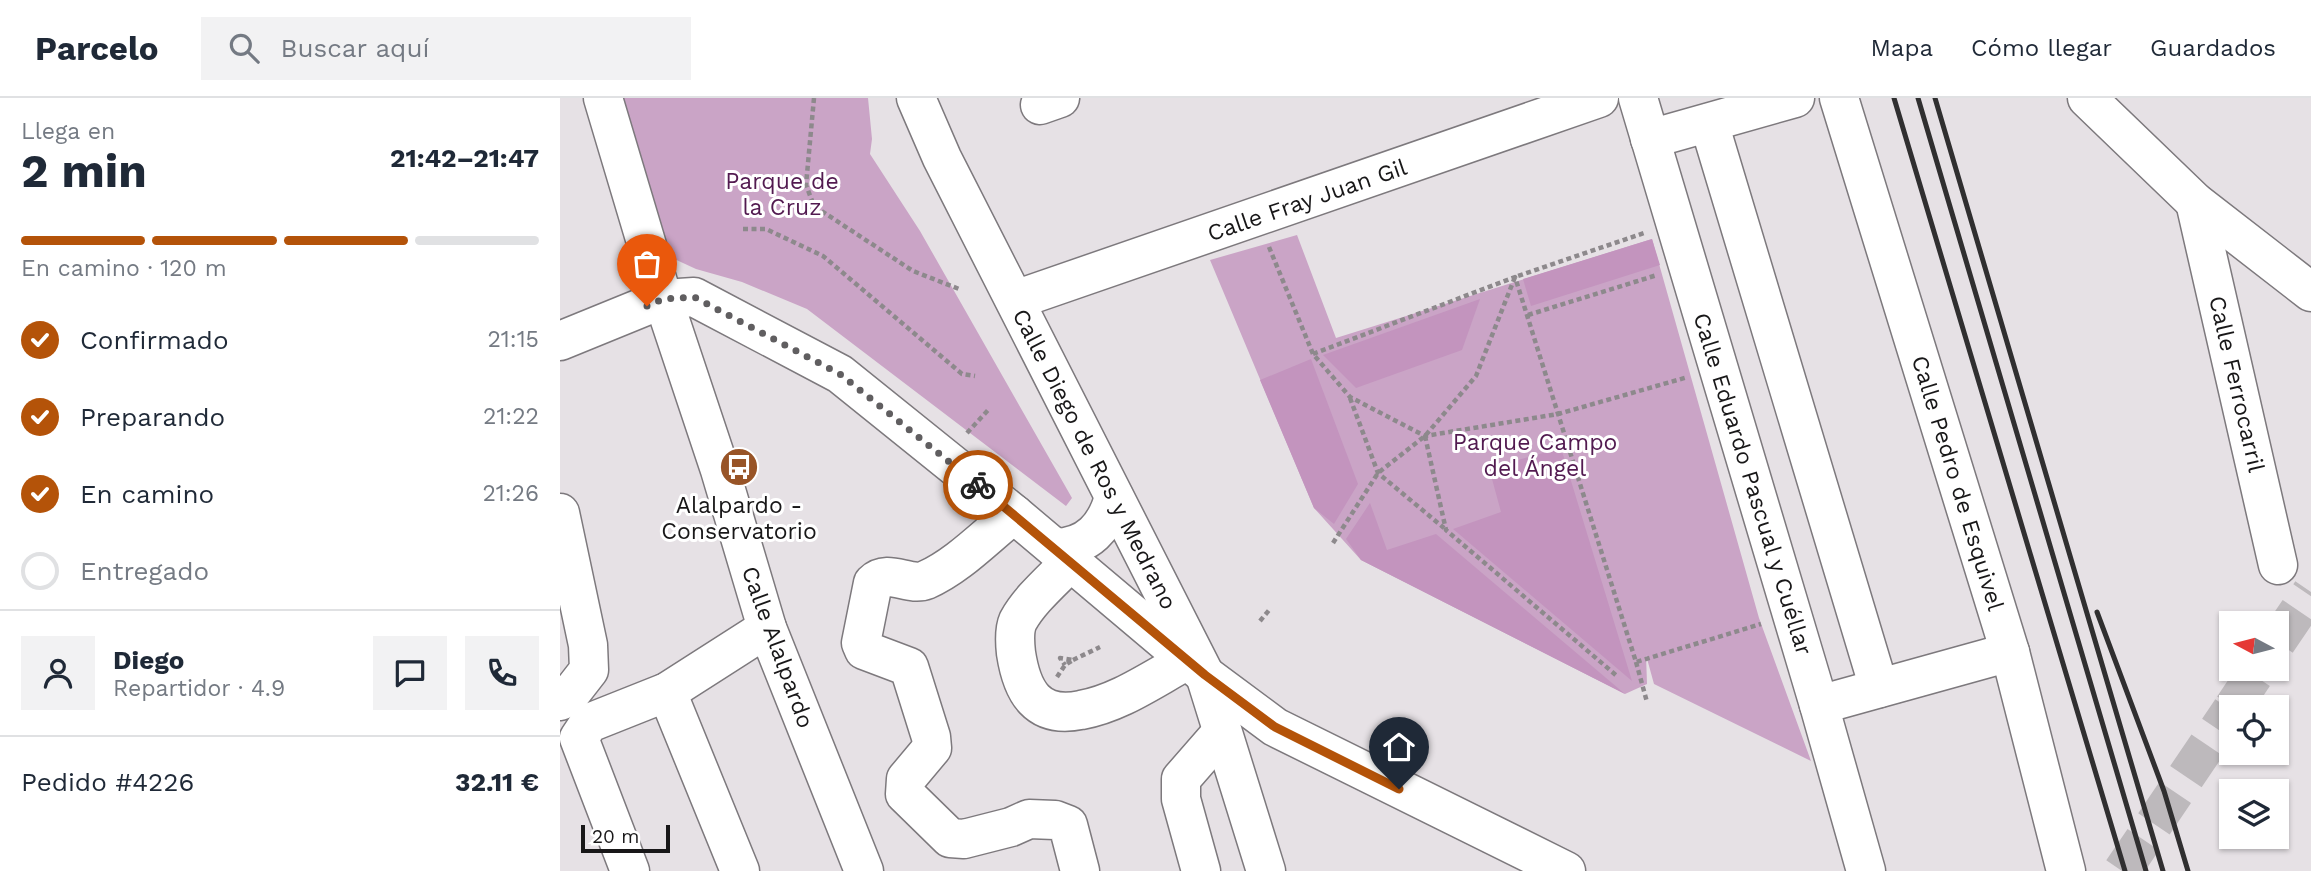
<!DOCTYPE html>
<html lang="es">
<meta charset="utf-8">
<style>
:root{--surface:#fff;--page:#f2f2f3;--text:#1f2937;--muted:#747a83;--line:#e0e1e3;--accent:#b45309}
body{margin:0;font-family:"Work Sans",sans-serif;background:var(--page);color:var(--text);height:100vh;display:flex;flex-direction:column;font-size:26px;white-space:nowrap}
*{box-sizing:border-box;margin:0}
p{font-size:23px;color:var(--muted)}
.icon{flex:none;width:38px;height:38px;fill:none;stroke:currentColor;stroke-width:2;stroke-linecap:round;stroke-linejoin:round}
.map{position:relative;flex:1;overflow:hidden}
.side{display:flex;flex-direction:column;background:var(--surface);width:560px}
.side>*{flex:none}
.needle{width:46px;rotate:277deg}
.buttons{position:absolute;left:1659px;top:513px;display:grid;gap:14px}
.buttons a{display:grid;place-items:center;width:70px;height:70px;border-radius:0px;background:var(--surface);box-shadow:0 2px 5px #0004;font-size:35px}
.scale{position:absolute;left:21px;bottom:18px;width:89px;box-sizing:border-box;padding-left:7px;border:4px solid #181718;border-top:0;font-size:19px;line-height:24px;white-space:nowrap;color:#181718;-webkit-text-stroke:5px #fff;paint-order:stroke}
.pin{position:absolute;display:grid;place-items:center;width:60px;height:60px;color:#fff;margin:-72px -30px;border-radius:50% 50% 50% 0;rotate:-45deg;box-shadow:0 0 7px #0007}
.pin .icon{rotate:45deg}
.courier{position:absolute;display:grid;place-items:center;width:70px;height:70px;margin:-35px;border:5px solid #b45309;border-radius:50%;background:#fff;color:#222;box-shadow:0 2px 9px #0007}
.overview em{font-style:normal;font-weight:700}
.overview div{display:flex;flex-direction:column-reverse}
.overview{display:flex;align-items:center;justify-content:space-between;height:119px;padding:0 21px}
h1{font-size:46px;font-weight:700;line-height:52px}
.bar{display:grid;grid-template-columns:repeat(4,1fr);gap:10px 7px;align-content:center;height:84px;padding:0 21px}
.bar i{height:9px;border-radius:5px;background:var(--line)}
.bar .selected{background:var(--accent)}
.bar p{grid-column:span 4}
.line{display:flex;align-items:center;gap:18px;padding:0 21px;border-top:2px solid var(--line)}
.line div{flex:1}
.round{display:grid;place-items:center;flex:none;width:74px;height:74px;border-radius:0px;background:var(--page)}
ol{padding:0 21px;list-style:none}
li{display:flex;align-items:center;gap:21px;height:77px}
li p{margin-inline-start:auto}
li .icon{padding:7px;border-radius:50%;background:var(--accent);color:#fff;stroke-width:4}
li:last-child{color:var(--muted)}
li i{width:38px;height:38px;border:4px solid var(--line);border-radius:50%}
header{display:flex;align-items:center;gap:42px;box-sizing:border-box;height:98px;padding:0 35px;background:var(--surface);border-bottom:2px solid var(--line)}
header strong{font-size:33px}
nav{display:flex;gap:38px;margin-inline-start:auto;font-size:24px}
.search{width:490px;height:63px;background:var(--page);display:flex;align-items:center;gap:18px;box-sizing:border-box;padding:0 24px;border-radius:0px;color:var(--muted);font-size:26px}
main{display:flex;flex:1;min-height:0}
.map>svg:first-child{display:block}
.green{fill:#caa4c6}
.forest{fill:#c394be}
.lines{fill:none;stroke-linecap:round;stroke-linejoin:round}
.minor-tunnel{stroke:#bdb9bc;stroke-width:38;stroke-dasharray:38 19;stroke-linecap:butt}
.minor-casing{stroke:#7d797d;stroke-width:41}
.path{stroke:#8d898c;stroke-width:4.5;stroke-dasharray:5 3.5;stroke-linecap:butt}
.minor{stroke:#fff;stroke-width:38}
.rail{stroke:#302f30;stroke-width:5}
.done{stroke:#605e60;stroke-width:7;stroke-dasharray:0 12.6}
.route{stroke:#b45309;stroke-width:9}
.labels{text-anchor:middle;stroke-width:6;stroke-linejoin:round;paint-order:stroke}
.park-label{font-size:23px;fill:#521a50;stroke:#fff}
.street-label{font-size:23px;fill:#181718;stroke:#fff}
.poi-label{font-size:23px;fill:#181718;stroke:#fff}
</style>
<header>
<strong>Parcelo</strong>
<div class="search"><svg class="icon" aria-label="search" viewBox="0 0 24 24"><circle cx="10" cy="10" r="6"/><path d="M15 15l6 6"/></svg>Buscar aquí</div>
<nav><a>Mapa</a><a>Cómo llegar</a><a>Guardados</a></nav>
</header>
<main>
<section class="side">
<div class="overview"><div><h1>2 min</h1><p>Llega en</p></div><em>21:42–21:47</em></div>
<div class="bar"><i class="selected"></i><i class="selected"></i><i class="selected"></i><i></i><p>En camino · 120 m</p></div>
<ol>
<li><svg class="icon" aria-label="check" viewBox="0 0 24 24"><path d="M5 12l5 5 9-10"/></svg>Confirmado<p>21:15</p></li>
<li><svg class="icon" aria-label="check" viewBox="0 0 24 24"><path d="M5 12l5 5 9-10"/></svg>Preparando<p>21:22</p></li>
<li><svg class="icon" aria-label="check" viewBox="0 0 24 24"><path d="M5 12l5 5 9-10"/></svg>En camino<p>21:26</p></li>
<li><i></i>Entregado</li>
</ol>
<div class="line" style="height:126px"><a class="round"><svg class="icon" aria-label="person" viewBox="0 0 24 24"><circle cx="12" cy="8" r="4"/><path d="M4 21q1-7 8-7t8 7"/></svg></a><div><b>Diego</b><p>Repartidor · 4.9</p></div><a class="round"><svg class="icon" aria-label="chat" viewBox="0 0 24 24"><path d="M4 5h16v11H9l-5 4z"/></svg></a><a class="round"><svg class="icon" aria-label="phone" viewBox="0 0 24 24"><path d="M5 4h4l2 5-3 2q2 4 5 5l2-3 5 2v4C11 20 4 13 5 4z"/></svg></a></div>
<div class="line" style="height:91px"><div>Pedido #4226</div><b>32.11 €</b></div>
</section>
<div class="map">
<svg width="1751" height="773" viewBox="0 0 1751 773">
<rect width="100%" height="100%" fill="#e6e1e5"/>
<g class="green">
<polygon points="58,0 308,0 312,41 310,56 360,133 512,400 506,408 247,211 182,184 136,171 110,159"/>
<polygon points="737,137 776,240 1092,141 1199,520 1251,663 1094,586 1086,557 1087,586 1065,596 801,462 754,410 650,162"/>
</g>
<g class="forest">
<polygon points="1092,141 1100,167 971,208 963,181"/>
<polygon points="920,201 902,252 796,290 763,257"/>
<polygon points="751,261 798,386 774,426 754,410 700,282"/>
<polygon points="1001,350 1072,583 893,431 941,414 929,370"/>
<polygon points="810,405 827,452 876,436 1065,596 801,462 786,441"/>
</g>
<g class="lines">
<g class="minor-tunnel">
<polyline points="1717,544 1751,494"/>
<polyline points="1673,609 1699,570"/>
<polyline points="1562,773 1671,612"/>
</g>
<g class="minor-casing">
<g id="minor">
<polyline points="43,0 103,201 160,372 207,530 304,773"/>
<polyline points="356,0 382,60 645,577 706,773"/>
<polyline points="1078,0 1259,607 1306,773"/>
<polyline points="1279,0 1450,554 1506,773"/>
<polyline points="1527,0 1635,104 1751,194"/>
<polyline points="480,7 500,0"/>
<polyline points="1149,25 1319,590"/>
<polyline points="1090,41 1235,0"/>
<polyline points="1635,104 1718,467"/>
<polyline points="455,202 1039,0"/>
<polyline points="0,243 103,201 134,199 280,276 454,416 645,577 715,629 1006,773"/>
<polyline points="0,415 28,547 29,572 8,599 0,603"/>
<path d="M454 416C426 438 398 468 366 482 349 489 328 470 313 485L301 545 304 552 349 569 371 639 372 650 346 681 345 696 390 740 404 741 451 729 469 721 495 722 508 727 520 773"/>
<path d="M495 450C528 449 546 429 554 399"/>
<path d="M511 463C493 482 470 501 458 523 454 532 455 546 456 555 462 594 477 621 521 612 560 605 594 580 628 562"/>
<polyline points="107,594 180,773"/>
<polyline points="1259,607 1450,554"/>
<polyline points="70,773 19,640 29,625 107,594 207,530"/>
<polyline points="641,773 621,701 621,681 662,634"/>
</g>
</g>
<g class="path">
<polyline points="254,0 246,87 254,108 353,173 399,191"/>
<polyline points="183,131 206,131 263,158 402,276 415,278"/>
<polyline points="709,149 753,256 790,299 865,338 998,316 1128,279"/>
<polyline points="968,217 1097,177"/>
<polyline points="753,256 955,179 1076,564 1201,526"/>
<polyline points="790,300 818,375 884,430"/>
<polyline points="407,335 430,310"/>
<polyline points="865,338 886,432 1057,578"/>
<polyline points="773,445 818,375 865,338 916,278 955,179 1084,135"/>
<polyline points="700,523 710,511"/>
<polyline points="513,562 540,549"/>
<polyline points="1076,564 1087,604"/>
<polyline points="497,579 505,567 513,562 500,560 505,567"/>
</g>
<use href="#minor" class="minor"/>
<g class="rail">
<polyline points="1334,0 1565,773"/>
<polyline points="1358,0 1586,773"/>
<polyline points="1375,0 1603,773"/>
<polyline points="1537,514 1604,693 1628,773"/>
</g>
</g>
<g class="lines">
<polyline class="done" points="87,208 103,201 134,199 280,276 418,387"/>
<polyline class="route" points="418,387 645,577 715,629 839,691"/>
</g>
<defs>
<g id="bus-disc" transform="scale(2.0125)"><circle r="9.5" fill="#985427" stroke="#fff"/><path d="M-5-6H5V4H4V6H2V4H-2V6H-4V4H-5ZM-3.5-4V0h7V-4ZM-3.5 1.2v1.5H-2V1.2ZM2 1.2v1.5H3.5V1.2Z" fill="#fff"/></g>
</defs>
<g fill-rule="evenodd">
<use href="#bus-disc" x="179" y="369"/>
</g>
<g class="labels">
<g class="park-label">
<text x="222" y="91">Parque de<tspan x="222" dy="26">la Cruz</tspan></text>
<text x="975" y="352">Parque Campo<tspan x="975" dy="26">del Ángel</tspan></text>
</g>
<g class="street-label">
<text transform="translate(747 102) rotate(-19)" y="8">Calle Fray Juan Gil</text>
<text transform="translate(1677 286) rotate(77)" y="8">Calle Ferrocarril</text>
<text transform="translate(535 361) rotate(63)" y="8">Calle Diego de Ros y Medrano</text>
<text transform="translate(1398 385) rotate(73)" y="8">Calle Pedro de Esquivel</text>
<text transform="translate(1193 386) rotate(73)" y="8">Calle Eduardo Pascual y Cuéllar</text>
<text transform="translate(218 549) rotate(70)" y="8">Calle Alalpardo</text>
</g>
<g class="poi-label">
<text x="179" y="415">Alalpardo -<tspan x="179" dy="26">Conservatorio</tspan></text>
</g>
</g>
</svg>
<div class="buttons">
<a><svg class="needle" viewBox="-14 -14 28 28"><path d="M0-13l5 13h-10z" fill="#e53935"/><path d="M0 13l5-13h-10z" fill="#747a83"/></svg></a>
<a><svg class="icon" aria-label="locate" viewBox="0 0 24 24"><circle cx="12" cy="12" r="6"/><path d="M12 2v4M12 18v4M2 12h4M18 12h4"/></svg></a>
<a><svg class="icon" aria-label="layers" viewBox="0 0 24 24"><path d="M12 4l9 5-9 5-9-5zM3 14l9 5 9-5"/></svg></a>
</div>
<div class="scale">20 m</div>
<div class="pin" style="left:87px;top:208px;background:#ea580c"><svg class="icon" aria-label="bag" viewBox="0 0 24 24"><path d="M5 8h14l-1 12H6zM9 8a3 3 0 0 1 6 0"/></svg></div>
<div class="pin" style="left:839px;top:691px;background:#1f2937"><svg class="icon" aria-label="home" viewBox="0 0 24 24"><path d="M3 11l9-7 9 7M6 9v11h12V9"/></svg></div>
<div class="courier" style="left:418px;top:387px"><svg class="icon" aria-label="bike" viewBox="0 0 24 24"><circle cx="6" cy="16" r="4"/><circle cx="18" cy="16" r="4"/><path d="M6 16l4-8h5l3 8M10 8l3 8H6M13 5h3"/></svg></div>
</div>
</main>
